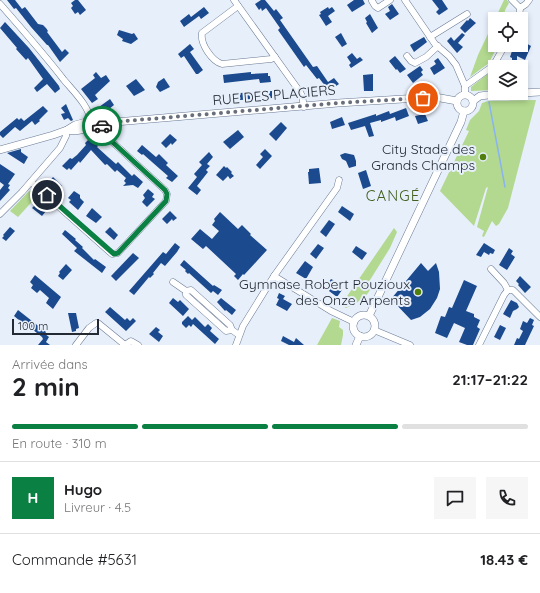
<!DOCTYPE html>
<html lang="fr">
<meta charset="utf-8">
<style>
:root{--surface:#fff;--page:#f6f6f6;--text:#202124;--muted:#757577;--line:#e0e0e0;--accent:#0b8043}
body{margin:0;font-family:Quicksand,sans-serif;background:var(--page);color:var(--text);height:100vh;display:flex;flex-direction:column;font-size:15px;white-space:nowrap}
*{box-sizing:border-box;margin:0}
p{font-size:13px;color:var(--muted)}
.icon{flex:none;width:22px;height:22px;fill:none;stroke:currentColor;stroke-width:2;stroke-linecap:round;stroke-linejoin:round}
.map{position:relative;height:345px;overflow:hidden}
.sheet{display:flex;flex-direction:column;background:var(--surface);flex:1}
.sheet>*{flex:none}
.controls{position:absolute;left:488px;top:12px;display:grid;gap:8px}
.controls a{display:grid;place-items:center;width:40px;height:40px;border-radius:0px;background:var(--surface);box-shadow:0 2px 6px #0003;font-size:20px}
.scale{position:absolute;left:12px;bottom:10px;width:87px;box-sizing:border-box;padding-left:4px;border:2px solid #232a34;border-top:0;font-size:11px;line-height:14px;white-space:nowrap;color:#232a34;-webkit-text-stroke:3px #e7effb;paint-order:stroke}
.pin{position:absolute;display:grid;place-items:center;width:34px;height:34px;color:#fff;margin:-17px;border:2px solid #fff;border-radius:50%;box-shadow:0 1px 4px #0007}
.courier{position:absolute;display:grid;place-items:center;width:40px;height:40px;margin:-20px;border:3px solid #0b8043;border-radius:50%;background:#fff;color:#222;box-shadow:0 1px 5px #0007}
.summary em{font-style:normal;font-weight:700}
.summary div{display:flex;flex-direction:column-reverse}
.summary{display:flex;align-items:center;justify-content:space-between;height:68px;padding:0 12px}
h1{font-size:26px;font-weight:700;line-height:30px}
.bar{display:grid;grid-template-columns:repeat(4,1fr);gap:6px 4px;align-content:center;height:48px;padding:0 12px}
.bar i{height:5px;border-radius:3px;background:var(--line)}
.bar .current{background:var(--accent)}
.bar p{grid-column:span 4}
.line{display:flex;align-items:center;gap:10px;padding:0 12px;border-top:1px solid var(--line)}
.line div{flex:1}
.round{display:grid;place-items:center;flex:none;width:42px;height:42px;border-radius:0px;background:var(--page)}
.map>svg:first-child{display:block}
.green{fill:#b2d98f}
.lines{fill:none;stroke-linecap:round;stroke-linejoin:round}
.stream{stroke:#8ab3f1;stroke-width:1.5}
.building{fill:#1b4a8e}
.minor-casing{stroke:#697a93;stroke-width:7}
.tertiary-casing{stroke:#697a93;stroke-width:8}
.minor{stroke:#fff;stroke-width:6}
.tertiary{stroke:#fff;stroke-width:7}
.done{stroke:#686f7a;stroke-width:4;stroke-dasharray:0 7.2}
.route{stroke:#0b8043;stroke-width:5}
.poi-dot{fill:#507f0d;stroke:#e7effb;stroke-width:1.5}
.labels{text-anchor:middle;stroke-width:4;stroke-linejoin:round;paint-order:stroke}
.street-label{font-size:14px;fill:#232a34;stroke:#e7effb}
.poi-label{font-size:14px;fill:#232a34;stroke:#e7effb;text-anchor:end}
.neighbourhood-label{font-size:15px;letter-spacing:1px;fill:#426120;stroke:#e7effb}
</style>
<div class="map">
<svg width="540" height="345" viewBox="0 0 540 345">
<rect width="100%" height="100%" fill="#e7effb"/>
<g class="green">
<polygon points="504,0 507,0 509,3 505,10 504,19 495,19 495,45 498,45 489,63 470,77 478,55"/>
<polygon points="495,68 495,90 471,91 471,87"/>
<polygon points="536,100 508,208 499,224 496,226 492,221 484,237 482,236 484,231 477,227 488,187 486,188 474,226 440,191 469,131 466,130 470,120 479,111 482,103 488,101"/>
<polygon points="36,190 40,193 18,217 10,211 29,191"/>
<path d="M394 228 397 232 390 248 370 280C376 293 356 304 346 308L341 305Z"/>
<polygon points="332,318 340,321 339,327 343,330 343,335 341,345 317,345"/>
</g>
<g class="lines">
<polyline class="stream" points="489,102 505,187"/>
</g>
<g class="building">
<polygon points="7,0 15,0 22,9 25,7 38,24 43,25 46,28 48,31 47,32 62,52 65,49 69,53 60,62 48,45 47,45 31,27 16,8 14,9"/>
<polygon points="75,0 78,0 86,10 80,15 78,12 75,14 71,8 73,6 71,3"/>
<polygon points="261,0 265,0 274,11 276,9 283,18 280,20 313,67 317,66 328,82 334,78 339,84 329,91 319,78 317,79 306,65 304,67 278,30 280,28 266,8 262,11 261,8 259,10 255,4"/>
<polygon points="354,0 363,0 365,4 352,12 347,5"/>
<polygon points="432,0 442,0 448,9 439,15 436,12 439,9"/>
<polygon points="392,4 399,14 390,20 385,14 390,11 388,7"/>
<polygon points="204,7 209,13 201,19 199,16 184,27 180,21 189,14 191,17"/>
<polygon points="328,7 329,9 332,7 335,11 328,16 332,22 326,26 319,15 321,14 320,12"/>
<polygon points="370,14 378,28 372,33 366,23 367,22 365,18"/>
<polygon points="470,18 476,23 465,33 460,28 467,20 468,21"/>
<polygon points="5,22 29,48 59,86 60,89 55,93 47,84 37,92 34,88 43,79 28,58 26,60 16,49 17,48 0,28"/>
<polygon points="119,30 132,34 134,33 138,39 131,44 122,41 123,39 117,35"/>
<polygon points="341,33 347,44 342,47 335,37"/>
<polygon points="462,33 465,35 458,43 463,47 457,53 447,41 451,37 454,41"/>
<polygon points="424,37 427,42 414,52 410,45"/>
<polygon points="524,42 531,46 525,60 517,56 517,67 512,67 512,58 510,57 513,48 520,51"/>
<polygon points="190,44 194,49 190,52 203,70 198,74 196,74 184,56 181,58 178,54"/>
<polygon points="352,53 357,59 360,57 363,60 351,68 349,65 351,63 347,57"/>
<polygon points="395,56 406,69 400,73 397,69 396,70 389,61"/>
<polygon points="438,58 445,68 434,75 430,68 436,64 434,61"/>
<polygon points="420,66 423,70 421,72 423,75 413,83 407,75"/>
<polygon points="96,72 101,78 106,75 110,81 95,95 98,99 92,103 81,89 95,78 93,75"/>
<polygon points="251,72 251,74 268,73 268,76 270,76 271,82 260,83 259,79 224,83 223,75"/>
<polygon points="373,74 373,91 364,91 363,75"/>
<polygon points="164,78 170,87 160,92 156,87 158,82"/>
<polygon points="136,79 145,90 134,96 126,86"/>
<polygon points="272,91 272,98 240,100 240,93"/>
<polygon points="110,99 114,105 104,113 99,107"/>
<polygon points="66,104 73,120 71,121 68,118 64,120 61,114 65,113 61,108"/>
<polygon points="43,106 48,111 39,120 40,121 35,125 32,121 20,131 15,127 3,138 0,135 0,132 17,118 19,120 21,118 24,121"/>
<polygon points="406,108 409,116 396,121 395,117 381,122 381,120 370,123 374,136 369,137 365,126 351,130 348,123 376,114 376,116 389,111 390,114"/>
<polygon points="425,114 428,121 418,124 415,116"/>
<polygon points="342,117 345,125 332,129 330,122"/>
<polygon points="281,122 287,128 276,141 269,134"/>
<polygon points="238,130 244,137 230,149 223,142"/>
<polygon points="170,134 177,140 172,145 171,143 166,148 161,143"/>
<polygon points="90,138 98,146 97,147 108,157 116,164 118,162 132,176 134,174 143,182 138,188 133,185 123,186 126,183 124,181 126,178 117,170 115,172 107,164 105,165 91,150 80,163 79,161 71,170 69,168 67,170 62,166 70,158 72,159 77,155 86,145 85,143"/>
<polygon points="142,145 156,157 159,154 168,163 166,165 178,176 172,182 166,178 168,176 152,162 143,154 142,155 137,151"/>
<polygon points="21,149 21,152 28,157 24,164 7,153"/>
<polygon points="265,149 272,156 260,169 256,165 263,157 260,154"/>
<polygon points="209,152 213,157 207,164 210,166 206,170 208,172 197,186 201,190 197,195 188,188 197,177 194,174 202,165 199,162"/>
<polygon points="345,153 354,155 356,161 356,166 349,168 346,161 342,159 340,155"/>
<polygon points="0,164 15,174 8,184 10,185 8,188 10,190 0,201 0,190 4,185 0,182"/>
<polygon points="224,166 226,168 227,167 232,172 231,173 234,176 230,179 228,176 223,181 216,175"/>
<polygon points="319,168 321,183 309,184 308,172 309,172 309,169"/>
<polygon points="366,170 371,186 363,189 358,173"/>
<polygon points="53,177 62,186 58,191 48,183"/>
<polygon points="148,189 154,194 152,197 155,199 147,207 142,202 145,198 143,195"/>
<polygon points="74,191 80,195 80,198 84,202 78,210 69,202 71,200 68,198"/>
<polygon points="37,203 46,211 42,216 32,208"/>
<polygon points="342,206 354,214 350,221 338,212"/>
<polygon points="92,208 102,217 96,223 86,216"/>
<polygon points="170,211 177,218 173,221 172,219 167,224 162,219"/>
<polygon points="220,212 238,229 242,225 251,234 250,235 267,250 244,275 243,274 238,280 234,276 236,274 206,246 203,249 191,239 200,229 212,239 219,231 212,225 215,221 214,219"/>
<polygon points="329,220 335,224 326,237 320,232"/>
<polygon points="10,227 15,231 6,241 2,238 4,236 3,235"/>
<polygon points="110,227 118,235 114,240 105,232"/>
<polygon points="65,230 76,239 75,240 83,247 82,248 94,260 95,259 106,267 102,273 74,251 77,248 62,234"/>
<polygon points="175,243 180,247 177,252 165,266 161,263 153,273 154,274 150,278 149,277 134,295 129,291 163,252 166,254"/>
<polygon points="484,243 495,250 493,254 490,253 489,255 484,252 481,257 476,255"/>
<polygon points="318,244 324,248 316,259 310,254"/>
<polygon points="356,246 367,253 362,260 352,252"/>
<polygon points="509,248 513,251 511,254 515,257 507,270 499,265"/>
<polygon points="133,253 139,258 116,281 111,276"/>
<polygon points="184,260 213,286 214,285 222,290 218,295 213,291 211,293 189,273 188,274 185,271 186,270 180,265"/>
<polygon points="305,261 313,267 306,279 296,273"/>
<polygon points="421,263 428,271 436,263 439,272 440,289 437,298 430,309 420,317 411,320 391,299"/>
<polygon points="66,264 72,270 63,280 58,276 60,273 59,272"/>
<polygon points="35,275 61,297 53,309 46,303 49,298 40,290 37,293 31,288 33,285 30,282"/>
<polygon points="520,276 531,287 525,293 518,285 519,284 516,281"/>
<polygon points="331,279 335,281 333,285 342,290 337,297 329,291 331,287 327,285"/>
<polygon points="464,280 477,286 466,311 474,314 474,317 480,320 477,327 480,329 473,345 467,345 459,342 465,328 454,323 447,338 435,333 441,316 445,317 449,307 452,308"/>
<polygon points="279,293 285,296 283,299 292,304 287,311 276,305 279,299 277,298"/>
<polygon points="173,298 178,302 180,300 189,309 183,316 169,303"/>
<polygon points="221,298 236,310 232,315 226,310 225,311 217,302"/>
<polygon points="511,300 517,303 519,307 517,309 513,311 510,318 503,314"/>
<polygon points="110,307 125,320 127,318 130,321 133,318 136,321 126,331 105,312"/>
<polygon points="18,310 46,332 45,334 49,337 46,342 50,345 38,345 43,339 42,337 27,325 26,326 14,316"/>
<polygon points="68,313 76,313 79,328 76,329 76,331 72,332"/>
<polygon points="188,316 192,320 195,317 205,327 208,324 212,328 210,331 219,339 215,344 193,324 191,327 189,325 186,328 182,324 182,322"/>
<polygon points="530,318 534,320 532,325 534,326 525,345 514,345 517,338 519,339 523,331 520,329 523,321 527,323"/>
<polygon points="500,325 506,328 500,340 494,337"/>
<polygon points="156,327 160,330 158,332 163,336 159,342 149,334"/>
<polygon points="283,336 294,342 296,338 304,345 289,345 281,341"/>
</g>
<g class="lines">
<g class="minor-casing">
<g id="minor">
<polyline points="234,0 300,92 302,96 304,107"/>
<polyline points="405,0 435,44 449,56 456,65 465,86 465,95"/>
<polyline points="512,0 520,8 519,19"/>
<polyline points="372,1 375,6 378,8 390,0"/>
<path d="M0 4C22 29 44 54 64 80 75 93 89 106 92 124"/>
<path d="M238 6 202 33C200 44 212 61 222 64L271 59 275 57"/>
<polyline points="520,8 526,4 529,0"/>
<polyline points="430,37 467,14"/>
<polyline points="407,56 411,61 415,63 426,57 438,46"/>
<polyline points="465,86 493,66 505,45"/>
<polyline points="31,182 112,254 118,253 166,201 167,194 165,190 108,138 104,132 102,123"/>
<polyline points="0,214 22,192 60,148 66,136 67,130"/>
<polyline points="491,269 504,283 508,290"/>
<polyline points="274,276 337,188 339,180"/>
<polyline points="173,282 186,291"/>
<polyline points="232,330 226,331 186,295 186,291 191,290 230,325 232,330 239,335"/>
<polyline points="374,330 410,345"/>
<polyline points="76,345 89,328 96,323 98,323 125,345"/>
<polyline points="125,345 131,341 138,345"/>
<polyline points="236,345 243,326 274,276 331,311 354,322"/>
<polyline points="479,345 504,295 508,290 513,290 540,317"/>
</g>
</g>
<g class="tertiary-casing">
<g id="tertiary">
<circle cx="465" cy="103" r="8"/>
<polyline points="473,101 480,96 488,95 540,92"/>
<path d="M67 130C74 132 87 130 92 124"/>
<polyline points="0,150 53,135 67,130 75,125 86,122 92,124 338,103 435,97 457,101"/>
<circle cx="364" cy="326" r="11"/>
<polyline points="369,316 461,122 464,111"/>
<polyline points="356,345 360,336"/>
</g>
</g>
<use href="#minor" class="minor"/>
<use href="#tertiary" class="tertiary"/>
</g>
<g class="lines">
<polyline class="done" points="102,126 102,123 338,103 423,98"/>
<polyline class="route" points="47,195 114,254 118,253 166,201 167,194 165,190 108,138 104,132 102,126"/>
</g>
<g class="poi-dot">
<circle cx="483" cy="157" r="4"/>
<circle cx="418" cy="292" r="4"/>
</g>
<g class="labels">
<g class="street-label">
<text transform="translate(274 95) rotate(-5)" y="5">RUE DES PLACIERS</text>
</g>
<g class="poi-label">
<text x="475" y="154">City Stade des<tspan x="475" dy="16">Grands Champs</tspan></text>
<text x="410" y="289">Gymnase Robert Pouzioux<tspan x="410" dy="16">des Onze Arpents</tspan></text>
</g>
<g class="neighbourhood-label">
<text x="393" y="201">CANGÉ</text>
</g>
</g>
</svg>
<div class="controls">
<a><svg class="icon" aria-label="locate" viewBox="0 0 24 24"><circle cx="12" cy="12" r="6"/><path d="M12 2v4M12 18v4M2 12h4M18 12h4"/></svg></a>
<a><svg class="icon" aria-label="layers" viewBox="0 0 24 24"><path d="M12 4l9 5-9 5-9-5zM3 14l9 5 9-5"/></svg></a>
</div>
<div class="scale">100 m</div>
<div class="pin" style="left:423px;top:98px;background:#ea580c"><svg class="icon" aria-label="bag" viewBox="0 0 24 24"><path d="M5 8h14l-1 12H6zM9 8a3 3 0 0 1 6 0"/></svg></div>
<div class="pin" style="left:47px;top:195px;background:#1f2937"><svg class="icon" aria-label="home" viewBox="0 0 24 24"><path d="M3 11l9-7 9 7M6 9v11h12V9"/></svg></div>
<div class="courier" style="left:102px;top:126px"><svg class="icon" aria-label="car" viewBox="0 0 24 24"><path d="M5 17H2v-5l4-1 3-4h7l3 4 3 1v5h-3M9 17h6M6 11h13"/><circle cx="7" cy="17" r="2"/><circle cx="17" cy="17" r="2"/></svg></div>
</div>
<section class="sheet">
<div class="summary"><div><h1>2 min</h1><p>Arrivée dans</p></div><em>21:17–21:22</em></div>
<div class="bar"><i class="current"></i><i class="current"></i><i class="current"></i><i></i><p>En route · 310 m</p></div>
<div class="line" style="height:72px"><b class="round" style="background:var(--accent);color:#fff">H</b><div><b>Hugo</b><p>Livreur · 4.5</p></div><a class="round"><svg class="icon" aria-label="chat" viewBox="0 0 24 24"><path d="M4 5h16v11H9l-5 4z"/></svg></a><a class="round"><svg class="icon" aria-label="phone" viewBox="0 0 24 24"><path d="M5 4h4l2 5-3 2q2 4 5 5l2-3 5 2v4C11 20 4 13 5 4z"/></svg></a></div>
<div class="line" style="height:52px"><div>Commande #5631</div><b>18.43 €</b></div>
</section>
